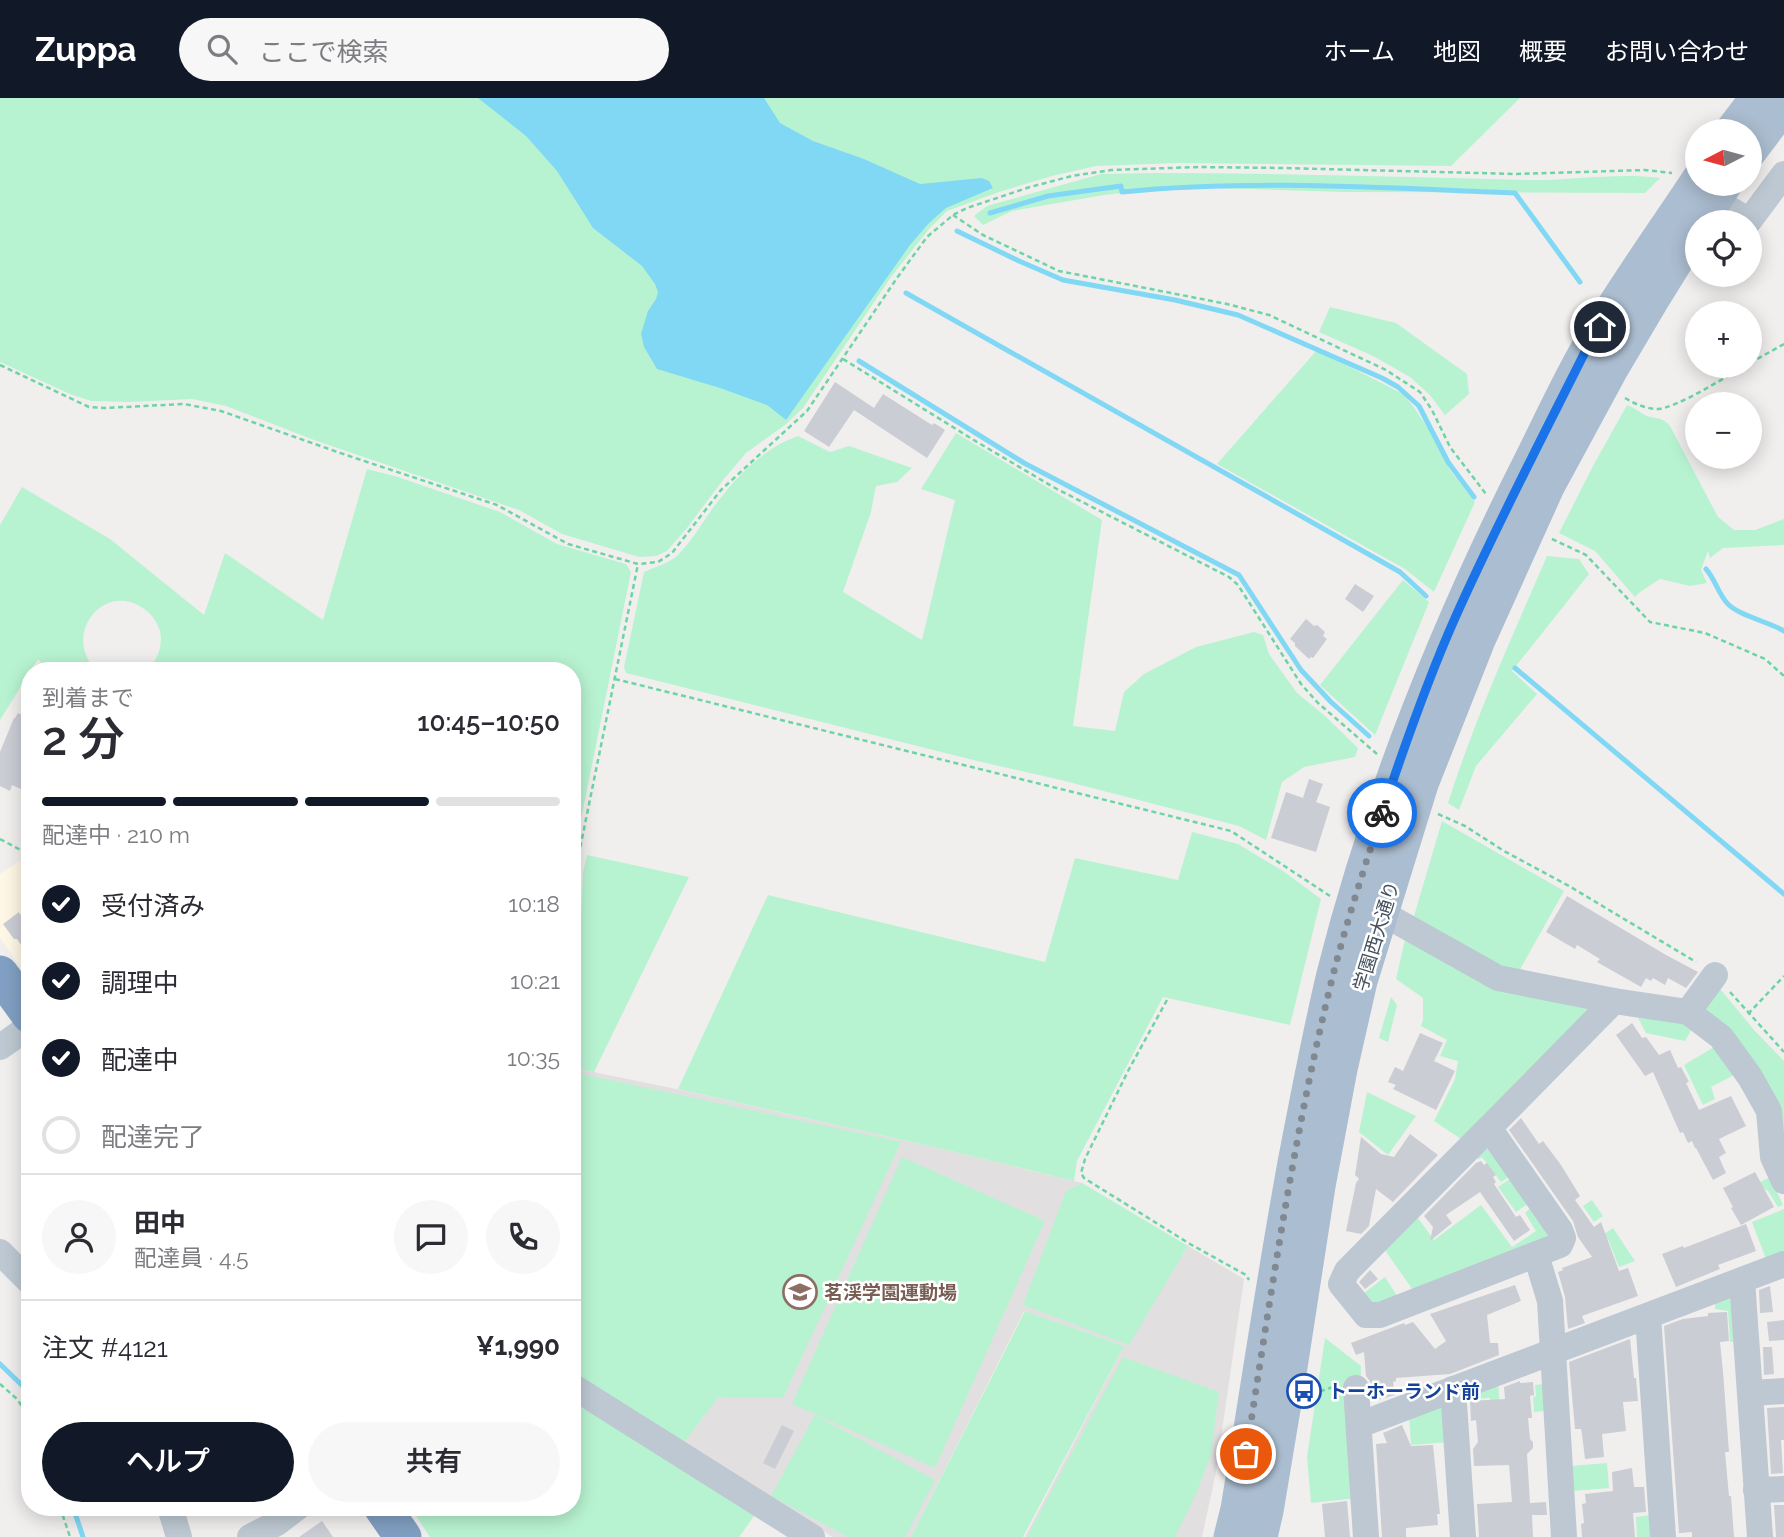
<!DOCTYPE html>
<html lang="ja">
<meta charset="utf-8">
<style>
:root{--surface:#fff;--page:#f7f7f7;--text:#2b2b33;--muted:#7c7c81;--line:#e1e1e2;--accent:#111827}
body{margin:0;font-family:Raleway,"Noto Sans JP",sans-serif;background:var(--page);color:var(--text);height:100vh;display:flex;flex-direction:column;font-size:26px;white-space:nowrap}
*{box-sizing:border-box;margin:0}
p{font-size:23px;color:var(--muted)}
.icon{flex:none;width:38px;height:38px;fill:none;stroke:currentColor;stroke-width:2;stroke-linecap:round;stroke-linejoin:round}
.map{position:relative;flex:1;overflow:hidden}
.drawer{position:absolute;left:21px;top:564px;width:560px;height:854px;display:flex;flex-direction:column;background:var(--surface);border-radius:28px;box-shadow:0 4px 18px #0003}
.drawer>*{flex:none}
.needle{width:46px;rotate:264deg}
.fabs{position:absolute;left:1685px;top:21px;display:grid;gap:14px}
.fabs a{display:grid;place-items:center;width:77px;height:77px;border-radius:50%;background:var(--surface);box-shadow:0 4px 18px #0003;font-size:35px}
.pin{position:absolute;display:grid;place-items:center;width:60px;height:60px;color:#fff;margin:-30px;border:4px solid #fff;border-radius:50%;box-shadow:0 2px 7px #0007}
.courier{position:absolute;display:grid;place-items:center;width:70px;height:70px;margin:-35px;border:5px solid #1a73e8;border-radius:50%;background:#fff;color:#222;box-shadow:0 2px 9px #0007}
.overview em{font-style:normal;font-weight:600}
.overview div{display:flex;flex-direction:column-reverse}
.overview{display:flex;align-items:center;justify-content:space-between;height:119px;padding:0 21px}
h1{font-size:46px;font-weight:600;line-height:52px}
.bar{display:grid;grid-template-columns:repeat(4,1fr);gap:10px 7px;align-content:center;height:84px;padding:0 21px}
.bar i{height:9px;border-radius:5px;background:var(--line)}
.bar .on{background:var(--accent)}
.bar p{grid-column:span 4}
.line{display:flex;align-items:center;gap:18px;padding:0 21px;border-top:2px solid var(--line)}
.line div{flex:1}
.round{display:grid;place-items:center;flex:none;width:74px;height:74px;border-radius:37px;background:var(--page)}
ol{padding:0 21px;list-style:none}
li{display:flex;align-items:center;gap:21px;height:77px}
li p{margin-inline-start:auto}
li .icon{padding:7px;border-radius:50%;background:var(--accent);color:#fff;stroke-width:4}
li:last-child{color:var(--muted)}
li i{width:38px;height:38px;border:4px solid var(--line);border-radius:50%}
.button{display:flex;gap:14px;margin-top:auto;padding:14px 21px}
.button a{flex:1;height:80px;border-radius:42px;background:var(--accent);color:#fff;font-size:28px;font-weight:600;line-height:80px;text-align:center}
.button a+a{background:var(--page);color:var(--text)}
header{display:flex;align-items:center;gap:42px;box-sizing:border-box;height:98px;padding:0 35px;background:var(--accent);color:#fff}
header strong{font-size:33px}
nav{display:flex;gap:38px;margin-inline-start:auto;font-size:24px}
.search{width:490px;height:63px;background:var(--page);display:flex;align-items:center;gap:18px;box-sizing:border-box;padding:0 24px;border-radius:38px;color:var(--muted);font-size:26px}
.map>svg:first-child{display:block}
.commercial{fill:#fef7e6}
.education{fill:#e2dfe0}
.green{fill:#b8f3d1}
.water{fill:#81d8f4}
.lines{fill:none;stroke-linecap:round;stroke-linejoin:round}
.stream{stroke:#81d8f4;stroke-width:5}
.building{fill:#cacdd4}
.path{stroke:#6dd4a5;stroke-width:2.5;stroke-dasharray:5 3.5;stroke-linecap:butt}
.minor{stroke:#bdc8d2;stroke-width:26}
.major{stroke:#abbdd0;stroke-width:33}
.highway{stroke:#819fc2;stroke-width:37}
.done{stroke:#818890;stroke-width:7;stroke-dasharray:0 12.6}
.route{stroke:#1a73e8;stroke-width:9}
.labels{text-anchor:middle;stroke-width:5;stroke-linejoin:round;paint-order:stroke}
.street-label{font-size:19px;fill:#45515e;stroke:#fff}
.education-label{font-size:19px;font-weight:bold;fill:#785e54;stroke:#fff;text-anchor:start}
.transit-label{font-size:19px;font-weight:bold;fill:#164399;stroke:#fff;text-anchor:start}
</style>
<header>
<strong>Zuppa</strong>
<div class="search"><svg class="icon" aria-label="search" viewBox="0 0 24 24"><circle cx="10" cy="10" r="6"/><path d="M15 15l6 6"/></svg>ここで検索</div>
<nav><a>ホーム</a><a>地図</a><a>概要</a><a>お問い合わせ</a></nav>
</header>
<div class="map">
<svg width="1784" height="1439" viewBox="0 0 1784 1439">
<rect width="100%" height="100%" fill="#f1eeee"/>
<polygon class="commercial" points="21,762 30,766 30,883 0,840 0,776"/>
<polygon class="education" points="574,970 686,993 951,1053 1082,1085 1066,1093 1128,1247 1188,1148 1244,1181 1216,1374 1202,1439 1025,1439 1124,1248 1024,1213 911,1439 833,1439 572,1278 572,996"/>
<g class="green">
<polygon points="0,0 1520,0 1451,68 1179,65 1096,68 1052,78 999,94 947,113 929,131 891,179 803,310 785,327 746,355 723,382 687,430 667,453 656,458 639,459 562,436 519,412 314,342 226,308 192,301 129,304 91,303 70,296 0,264"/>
<path d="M1154 75C1279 75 1403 79 1527 82 1571 83 1616 74 1660 80L1645 95 1343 94 1178 89 1104 97 1012 113 983 127 974 118 987 108 1101 76Z"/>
<polygon points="1330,209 1396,225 1467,276 1469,296 1445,317 1430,297 1410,279 1373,258 1319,234"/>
<polygon points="1317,252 1403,296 1413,308 1432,336 1450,372 1475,404 1434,494 1405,471 1217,366"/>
<path d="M1627 307C1634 310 1637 312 1643 316 1653 322 1661 317 1670 328L1718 419 1734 432H1755L1784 421V447L1723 450 1710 460 1708 453 1701 472 1707 485 1690 488 1660 481 1640 494 1635 499 1595 453 1559 435 1594 366Z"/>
<path d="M956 335 1102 422 1073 628 1115 633 1124 594 1144 576 1196 549 1254 534 1263 537 1269 556 1297 595 1324 617 1358 650 1355 659 1304 669 1282 684 1266 742 1239 728 1065 683 977 663 626 575 624 569 644 474C655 469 670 465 678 457 690 445 699 430 708 417 730 385 760 351 798 338L830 354 849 348 912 370 897 384 876 388 871 414 843 494 922 542 955 402 921 391Z"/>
<path d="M367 371 398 379 500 414 557 446 626 466 631 474 572 766V572H147C158 562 163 548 160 533 157 524 152 516 144 511 105 482 61 536 96 572H48L38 561 0 622V427L22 389 110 441 204 517 225 455 323 522Z"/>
<path d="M1547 458 1579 461 1589 476 1512 573 1537 596 1476 668 1459 712 1448 705C1475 620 1512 539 1547 458Z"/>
<polygon points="1403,482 1429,504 1375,637 1320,587"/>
<polygon points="1442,723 1564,793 1518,875 1412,825"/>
<polygon points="1192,734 1238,746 1283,773 1321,801 1290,927 1163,899 1077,1063 1074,1083 951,1053 678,991 768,797 1045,864 1075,760 1178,782"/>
<polygon points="587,757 689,779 594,974 574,970 583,774"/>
<polygon points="1406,837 1595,908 1461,1041 1434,1023 1455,981 1458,963 1440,958 1447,942 1421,928 1423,922 1423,900 1396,881"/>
<polygon points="1714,890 1721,892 1755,933 1784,963 1784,1037 1697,914"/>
<polygon points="1391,899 1397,907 1388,944 1379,940"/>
<polygon points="1638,920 1683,924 1692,931 1685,943 1646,935"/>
<polygon points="1714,949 1736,976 1711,989 1715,1001 1703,1007 1684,967"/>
<polygon points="577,975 901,1044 783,1300 718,1299 684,1345 572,1273 572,1030"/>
<polygon points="1367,994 1416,1018 1388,1057 1359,1034"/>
<polygon points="1489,1050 1510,1078 1501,1084 1482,1059 1479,1061 1473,1055"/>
<polygon points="902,1059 1045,1123 935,1370 792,1306"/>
<polygon points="1770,1079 1783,1107 1778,1109 1768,1093 1756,1086"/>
<polygon points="1510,1081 1528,1106 1516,1114 1498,1089"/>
<polygon points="1082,1085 1188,1148 1129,1247 1023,1207 1066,1093"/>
<polygon points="1592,1102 1603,1118 1594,1124 1583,1108"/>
<polygon points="1481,1107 1512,1149 1536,1133 1525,1115 1531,1109 1549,1134 1546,1144 1415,1195 1382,1148 1415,1116 1434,1142"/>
<polygon points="1784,1111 1784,1158 1767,1164 1752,1124"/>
<polygon points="1613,1130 1635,1163 1619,1169 1608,1141 1599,1144 1597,1141"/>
<polygon points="1385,1179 1399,1201 1384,1208 1364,1204 1360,1198"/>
<polygon points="1730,1197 1738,1243 1730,1244 1728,1213 1715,1211 1715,1203"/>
<polygon points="1025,1213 1124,1248 1023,1439 911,1439"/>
<polygon points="1325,1240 1361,1268 1357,1400 1311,1405 1307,1359"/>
<polygon points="1123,1259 1219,1294 1211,1356 1196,1396 1175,1439 1027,1439"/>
<polygon points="1498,1284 1501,1321 1492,1322 1490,1300 1461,1302"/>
<polygon points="1543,1286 1545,1313 1534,1314 1533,1299 1536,1298 1535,1287"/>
<polygon points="572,1305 624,1331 757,1414 739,1439 430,1439 410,1409 572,1409"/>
<polygon points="1442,1305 1450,1344 1411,1347 1409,1317"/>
<polygon points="815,1317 935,1382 905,1439 848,1439 771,1398"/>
<polygon points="1607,1365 1609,1390 1573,1393 1571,1368"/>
<polygon points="1652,1417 1654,1439 1637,1439 1636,1419"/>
</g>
<polygon class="water" points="478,0 764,0 780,25 813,43 864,61 920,86 982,80 989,83 993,90 946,110 929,125 910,147 786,322 767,307 720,290 657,271 644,249 641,236 648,213 656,201 658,194 655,186 642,168 593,130 557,73 526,38"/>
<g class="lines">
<g class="stream">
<path d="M990 115 1048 98 1121 88 1122 94C1252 81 1384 90 1515 95L1580 184"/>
<polyline points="957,133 1019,163 1063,182 1175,202 1238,217 1382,280 1398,289 1419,308 1448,364 1474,399"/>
<polyline points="906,195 1400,474 1426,498"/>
<polyline points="859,263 1024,365 1239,477 1301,572 1331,604 1369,638"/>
<path d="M1706 471C1715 481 1718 495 1727 505 1737 517 1769 524 1784 533"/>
<polyline points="1515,570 1784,796"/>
<polyline points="0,1266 30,1295"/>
<polyline points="73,1409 83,1439"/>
</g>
</g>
<g class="building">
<polygon points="835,284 874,310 883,296 932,327 934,325 945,332 927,360 854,312 829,349 804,333"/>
<polygon points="1355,486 1374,498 1363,514 1345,501"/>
<polygon points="1306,521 1314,528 1317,527 1325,534 1323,538 1327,541 1313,560 1311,559 1309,561 1295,548 1295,545 1290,541"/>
<polygon points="18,615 30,620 30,671 21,691 12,687 10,693 0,688 0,654 14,620 15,620"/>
<polygon points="1309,681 1323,686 1316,704 1330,709 1316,754 1271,740 1286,694 1303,700"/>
<polygon points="1567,798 1666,857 1698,874 1686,890 1668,880 1665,887 1653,880 1651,883 1646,880 1641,889 1597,864 1600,861 1577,847 1575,851 1546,834"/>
<polygon points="30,809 30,860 17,841 14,841 3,826 19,814 20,817"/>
<polygon points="1632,925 1642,940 1646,939 1659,957 1670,952 1678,970 1681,969 1689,984 1686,985 1699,1012 1731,998 1746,1028 1719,1041 1726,1055 1719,1059 1726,1075 1713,1082 1696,1050 1695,1050 1692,1043 1688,1045 1683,1034 1680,1035 1653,974 1645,978 1616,937"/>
<polygon points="1420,935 1443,945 1434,963 1455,973 1436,1012 1393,991 1396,987 1388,984 1395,969 1403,973"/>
<polygon points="1521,1020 1539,1046 1543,1043 1561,1067 1580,1098 1575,1102 1594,1129 1601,1124 1619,1173 1628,1170 1638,1198 1582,1218 1585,1225 1568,1231 1565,1199 1558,1174 1563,1172 1562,1170 1592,1159 1578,1139 1573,1123 1509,1032"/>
<polygon points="1410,1036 1438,1057 1393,1104 1376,1091 1369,1128 1361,1136 1346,1133 1356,1085 1359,1081 1355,1077 1361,1039 1381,1056 1394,1059"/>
<polygon points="1481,1063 1484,1067 1487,1065 1496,1077 1493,1079 1496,1084 1494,1086 1516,1119 1520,1117 1530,1132 1514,1143 1480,1094 1446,1117 1452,1125 1430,1143 1433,1129 1424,1118 1476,1065"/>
<polygon points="1755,1074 1774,1109 1741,1127 1731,1110 1733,1109 1723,1090"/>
<polygon points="1746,1126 1756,1153 1718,1167 1720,1171 1676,1189 1662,1156 1683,1148 1684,1150"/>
<polygon points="1370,1172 1378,1181 1365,1191 1359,1184"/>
<polygon points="1515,1187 1521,1203 1487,1217 1490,1245 1498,1245 1499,1257 1450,1276 1396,1280 1396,1283 1393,1284 1395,1297 1373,1303 1372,1288 1369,1282 1366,1278 1364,1254 1356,1257 1351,1245 1404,1225 1405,1227 1413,1224 1435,1251 1446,1243 1430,1216"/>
<polygon points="1770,1188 1773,1214 1760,1215 1759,1192"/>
<polygon points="1727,1214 1729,1243 1720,1244 1723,1274 1729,1354 1725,1354 1729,1398 1731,1398 1734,1439 1692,1439 1692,1434 1679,1435 1664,1228 1683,1221 1708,1218 1708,1215"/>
<polygon points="1784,1222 1784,1242 1769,1243 1767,1224"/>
<polygon points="1630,1241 1634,1280 1636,1280 1638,1303 1623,1304 1626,1333 1602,1336 1604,1359 1585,1361 1582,1336 1581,1331 1575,1331 1569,1264"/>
<polygon points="1763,1249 1772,1249 1774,1276 1764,1277"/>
<polygon points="1520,1283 1520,1285 1533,1284 1534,1297 1530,1298 1532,1320 1528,1320 1530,1341 1533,1344 1533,1350 1527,1356 1530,1405 1546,1404 1547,1417 1532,1417 1533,1439 1479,1439 1477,1406 1512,1404 1509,1367 1474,1368 1473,1351 1478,1344 1476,1322 1471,1323 1470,1303 1505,1301 1504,1289"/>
<polygon points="1784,1309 1784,1342 1781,1342 1783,1375 1771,1376 1767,1310"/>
<polygon points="782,1327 794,1333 775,1371 763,1365"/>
<polygon points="1402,1327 1411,1348 1433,1347 1440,1416 1437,1416 1438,1427 1406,1430 1406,1439 1382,1439 1376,1346 1387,1345 1383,1335"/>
<polygon points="1632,1370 1634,1389 1644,1389 1646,1414 1633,1415 1635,1439 1582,1439 1581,1426 1584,1425 1582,1406 1586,1405 1585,1396 1613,1393 1612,1374"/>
<polygon points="1347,1403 1350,1439 1325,1439 1322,1406"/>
<polygon points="1774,1407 1784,1407 1784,1439 1776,1439"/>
<polygon points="322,1423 333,1439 299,1439"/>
</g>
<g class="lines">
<g class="path">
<polyline points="953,117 983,137 1059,173 1227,206 1269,217 1386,272 1420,294 1432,312 1450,349 1486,396"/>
<polyline points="843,261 977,344 1055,390 1229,479 1238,487 1301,586 1318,605 1377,656"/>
<polyline points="1750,265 1784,246"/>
<polyline points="0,267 89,309 105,310 184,306 221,313 346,357 497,407 568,446 638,466 658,464 672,455 721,392 807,313 897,180 927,139 953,117 967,110 1030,89 1072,78 1111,72 1199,69 1283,70 1517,76 1645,72 1672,75"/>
<path d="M1625 300C1635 306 1644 310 1656 311 1674 312 1727 278 1745 268"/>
<polyline points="1552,441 1586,457 1650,524 1705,535 1765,561 1784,578"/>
<polyline points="615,581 1231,733 1330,798"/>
<polyline points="1438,716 1465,728 1504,753 1569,788 1696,864"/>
<polyline points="0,741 30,757"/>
<polyline points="572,876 575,775 638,466"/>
<polyline points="1730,894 1784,954"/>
<polyline points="1167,902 1128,973 1085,1061 1081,1075 1084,1080 1190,1146 1246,1177 1249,1182"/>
<polyline points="1748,916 1784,878"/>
<polyline points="0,1286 17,1301 30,1320"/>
<polyline points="1312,1296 1336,1288"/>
<polyline points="60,1409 70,1439"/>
</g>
<g class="minor">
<polyline points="1699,92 1749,123 1784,76"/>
<polyline points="1382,815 1498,880 1614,903 1688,914 1721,939 1750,979 1769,1013 1773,1059 1784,1083"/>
<polyline points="1688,914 1715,877"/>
<polyline points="0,949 30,928"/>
<polygon points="1489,1030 1560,1132 1563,1140 1560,1147 1380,1217 1366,1217 1341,1186 1347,1173"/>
<polyline points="1489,1030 1614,903"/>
<polyline points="0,1154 30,1184"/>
<polyline points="1536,1157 1550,1203 1564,1439"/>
<polyline points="1742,1182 1760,1439"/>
<polyline points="1648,1218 1663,1439"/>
<polyline points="572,1288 812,1439"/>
<polyline points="1356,1290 1366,1439"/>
<polyline points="1453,1291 1463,1439"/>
<polyline points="1751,1295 1784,1293"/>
<polyline points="1359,1327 1784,1166"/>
<polyline points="1756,1392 1784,1391"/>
<polyline points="170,1409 179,1439"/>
<polyline points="250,1439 277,1425 298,1409"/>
</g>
<g class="major">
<polyline points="1731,33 1756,0"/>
<polyline points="1750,54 1784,9"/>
<polyline points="1701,124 1726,86"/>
<path d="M1230 1439 1237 1411C1256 1296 1273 1180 1294 1065 1306 1002 1318 939 1333 876 1378 698 1447 527 1530 363 1549 325 1567 285 1588 249 1622 191 1661 137 1698 81"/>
<polyline points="1261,1439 1267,1413 1291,1269 1319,1088 1341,971 1361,883 1422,686 1479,542 1548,389 1613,269 1652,203 1698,129"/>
</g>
<g class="highway">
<polyline points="0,876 30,917"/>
<polyline points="382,1409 403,1439"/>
</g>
</g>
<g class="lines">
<path class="done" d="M1246 1356C1271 1196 1294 1034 1333 877 1347 822 1365 768 1382 715"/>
<path class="route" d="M1382 715C1404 649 1427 583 1455 520 1496 428 1542 340 1587 250L1600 229"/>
</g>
<defs>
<g id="school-ring" transform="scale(1.75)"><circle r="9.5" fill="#fff" stroke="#8d6e63" stroke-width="1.5"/><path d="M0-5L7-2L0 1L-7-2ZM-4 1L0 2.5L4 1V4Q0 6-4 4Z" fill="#8d6e63"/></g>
<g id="bus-ring" transform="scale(1.75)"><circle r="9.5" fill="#fff" stroke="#1a4fb4" stroke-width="1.5"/><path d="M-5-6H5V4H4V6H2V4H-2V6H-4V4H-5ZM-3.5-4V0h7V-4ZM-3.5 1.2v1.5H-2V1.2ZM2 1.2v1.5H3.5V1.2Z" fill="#1a4fb4"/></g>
</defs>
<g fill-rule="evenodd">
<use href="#school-ring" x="800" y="1194"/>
<use href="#bus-ring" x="1304" y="1293"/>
</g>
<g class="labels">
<g class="street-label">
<text transform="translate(1376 838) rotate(-73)" y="7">学園西大通り</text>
</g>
<g class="education-label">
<text x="824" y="1201">茗渓学園運動場</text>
</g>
<g class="transit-label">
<text x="1328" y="1300">トーホーランド前</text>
</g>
</g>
</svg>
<div class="fabs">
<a><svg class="needle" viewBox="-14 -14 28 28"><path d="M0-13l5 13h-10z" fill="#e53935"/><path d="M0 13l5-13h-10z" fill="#7c7c81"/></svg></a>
<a><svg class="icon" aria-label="locate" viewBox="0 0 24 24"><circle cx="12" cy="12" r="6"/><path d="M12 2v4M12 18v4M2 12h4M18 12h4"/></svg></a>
<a>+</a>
<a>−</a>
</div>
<div class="pin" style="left:1246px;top:1356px;background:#ea580c"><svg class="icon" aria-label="bag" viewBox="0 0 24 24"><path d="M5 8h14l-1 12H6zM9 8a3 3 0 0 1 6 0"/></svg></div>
<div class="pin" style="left:1600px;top:229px;background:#1f2937"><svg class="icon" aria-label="home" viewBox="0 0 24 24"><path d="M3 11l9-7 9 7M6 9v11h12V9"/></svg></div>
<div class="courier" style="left:1382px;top:715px"><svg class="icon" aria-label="bike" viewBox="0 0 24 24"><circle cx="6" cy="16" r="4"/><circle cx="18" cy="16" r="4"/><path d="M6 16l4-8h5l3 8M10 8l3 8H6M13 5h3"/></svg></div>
<section class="drawer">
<div class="overview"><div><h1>2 分</h1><p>到着まで</p></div><em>10:45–10:50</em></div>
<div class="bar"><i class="on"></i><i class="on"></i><i class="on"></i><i></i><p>配達中 · 210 m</p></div>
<ol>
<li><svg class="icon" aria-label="check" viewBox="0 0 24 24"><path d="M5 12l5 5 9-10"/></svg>受付済み<p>10:18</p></li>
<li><svg class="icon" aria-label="check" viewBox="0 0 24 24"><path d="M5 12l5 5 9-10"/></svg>調理中<p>10:21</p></li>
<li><svg class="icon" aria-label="check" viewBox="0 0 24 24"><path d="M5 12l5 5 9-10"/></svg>配達中<p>10:35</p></li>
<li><i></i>配達完了</li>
</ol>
<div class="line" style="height:126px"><a class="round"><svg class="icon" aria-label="person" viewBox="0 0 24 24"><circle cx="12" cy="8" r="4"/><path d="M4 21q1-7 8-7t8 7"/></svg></a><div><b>田中</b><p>配達員 · 4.5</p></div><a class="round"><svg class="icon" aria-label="chat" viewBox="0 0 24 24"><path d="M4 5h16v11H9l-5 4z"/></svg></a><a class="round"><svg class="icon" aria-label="phone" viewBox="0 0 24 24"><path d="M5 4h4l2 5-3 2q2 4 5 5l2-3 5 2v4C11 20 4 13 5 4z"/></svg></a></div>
<div class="line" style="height:91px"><div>注文 #4121</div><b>¥1,990</b></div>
<div class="button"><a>ヘルプ</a><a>共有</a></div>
</section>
</div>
